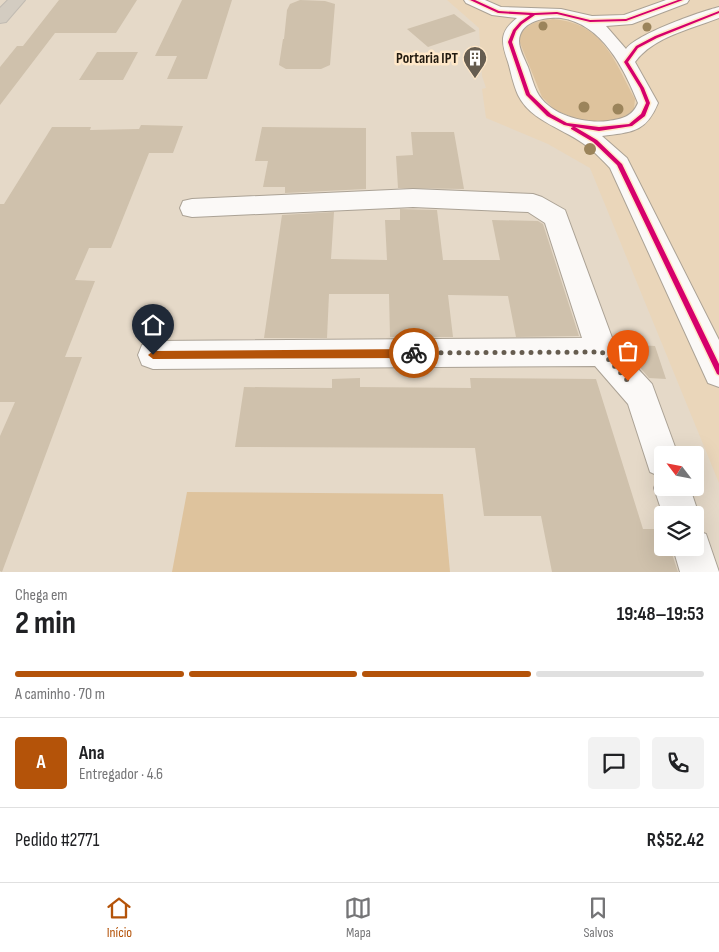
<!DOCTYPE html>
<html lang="pt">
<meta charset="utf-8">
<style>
:root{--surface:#fff;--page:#f2f2f2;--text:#202124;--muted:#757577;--line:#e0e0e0;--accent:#b45309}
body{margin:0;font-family:"Sofia Sans Condensed",sans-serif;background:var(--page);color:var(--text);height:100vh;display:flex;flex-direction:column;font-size:19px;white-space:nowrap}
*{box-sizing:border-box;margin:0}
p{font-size:16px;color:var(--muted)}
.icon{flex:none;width:28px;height:28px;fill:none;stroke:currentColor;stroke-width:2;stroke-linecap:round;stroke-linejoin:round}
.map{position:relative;height:572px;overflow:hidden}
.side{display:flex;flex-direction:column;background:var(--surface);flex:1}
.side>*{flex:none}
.needle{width:32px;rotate:302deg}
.tools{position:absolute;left:654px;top:446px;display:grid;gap:10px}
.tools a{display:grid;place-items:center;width:50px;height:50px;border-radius:5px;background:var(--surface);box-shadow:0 5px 20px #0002;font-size:25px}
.pin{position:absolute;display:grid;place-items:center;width:42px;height:42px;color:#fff;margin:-51px -21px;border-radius:50% 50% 50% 0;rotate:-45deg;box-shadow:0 0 5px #0007}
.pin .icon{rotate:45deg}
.courier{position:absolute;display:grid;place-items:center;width:50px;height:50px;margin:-25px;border:4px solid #b45309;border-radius:50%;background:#fff;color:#222;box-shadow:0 1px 6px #0007}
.summary em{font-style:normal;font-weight:700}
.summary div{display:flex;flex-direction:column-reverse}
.summary{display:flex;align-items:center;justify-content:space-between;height:85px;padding:0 15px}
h1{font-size:32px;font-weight:700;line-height:38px}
.bar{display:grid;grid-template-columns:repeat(4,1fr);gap:8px 5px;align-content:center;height:60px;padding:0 15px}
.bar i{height:6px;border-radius:4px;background:var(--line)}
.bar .selected{background:var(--accent)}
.bar p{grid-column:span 4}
.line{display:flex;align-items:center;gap:12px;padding:0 15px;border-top:1px solid var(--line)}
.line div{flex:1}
.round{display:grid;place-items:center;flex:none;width:52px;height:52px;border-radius:5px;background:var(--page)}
.tabs{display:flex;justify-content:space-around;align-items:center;height:70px;border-top:1px solid var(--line);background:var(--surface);font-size:14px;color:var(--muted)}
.tabs a{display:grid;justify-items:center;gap:2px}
.tabs .selected{color:var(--accent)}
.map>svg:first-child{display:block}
.built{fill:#ead6ba}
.green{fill:#dec39d}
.building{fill:#cfc1ac}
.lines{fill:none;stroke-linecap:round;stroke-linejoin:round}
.minor-casing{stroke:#aba295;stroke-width:2}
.highway-casing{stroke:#c1bbb2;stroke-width:2}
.minor{fill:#fbf9f7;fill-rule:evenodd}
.highway{fill:#d3ccc1;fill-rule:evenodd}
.cycleway-casing{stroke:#ffe8c9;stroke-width:3}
.cycleway{fill:#d6006c;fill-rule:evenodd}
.tree{fill:#9b845b}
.route{fill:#b45309}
.done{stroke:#665d50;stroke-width:5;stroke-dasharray:0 9}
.labels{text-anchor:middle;stroke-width:5;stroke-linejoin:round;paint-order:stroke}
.far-poi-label{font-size:15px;font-weight:bold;fill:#221a0f;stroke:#ffe8c9;text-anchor:end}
</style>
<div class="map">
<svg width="719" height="572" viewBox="0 0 719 572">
<rect width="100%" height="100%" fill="#e5d9c8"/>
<polygon class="built" points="447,0 719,0 719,483 590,168 548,144 486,118 482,89 486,88 482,76 479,28"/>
<g class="green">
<path d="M553 19C603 23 614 60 635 99L634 109 629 116 613 123 580 120 562 113 554 109 542 97 518 38C527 23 536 21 553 19Z"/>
<polygon points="187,492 443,494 450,572 172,572"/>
</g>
<g class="building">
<polygon points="59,0 137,0 116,33 55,33 0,105 0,67 17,46 23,46"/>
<polygon points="182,0 232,0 207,79 167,79 177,56 155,56"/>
<polygon points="300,0 325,1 335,4 330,65 321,69 286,69 279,65 283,39 284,39 287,10 290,4"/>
<polygon points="454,14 476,31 428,47 407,29"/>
<polygon points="97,52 138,52 123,80 79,80"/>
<polygon points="141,125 183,126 173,153 149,153 111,248 89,248 75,280 95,281 65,357 82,357 2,572 0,571 0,436 15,402 0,402 0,204 4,204 52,127 91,127 90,130 139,129"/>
<polygon points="262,127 366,128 366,189 285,193 285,187 263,187 268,161 255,161"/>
<polygon points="411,132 454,132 464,189 398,188 396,156 413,155"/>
<polygon points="400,209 437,210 443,260 500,260 492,220 538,221 543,224 579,336 516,337 508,296 448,295 453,337 390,337 389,294 329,294 327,338 264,338 282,215 334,212 331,259 387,260 385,220 400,220"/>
<polygon points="620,344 655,346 666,379 649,378"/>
<polygon points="360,378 360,387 471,388 470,378 596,379 643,529 662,529 662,548 670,548 678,572 552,572 541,516 484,516 475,448 235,447 244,387 332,388 332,379"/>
</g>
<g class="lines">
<g class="minor-casing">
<g id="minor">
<path d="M464 0H485L501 7 561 9 592 16 624 15 666 0H689L687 3 632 24 606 26 626 49C637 34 699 12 719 7V18C691 29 653 37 635 62L658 103C646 133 631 132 602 136L627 158 630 164 719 340V387L708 383 610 168C603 161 596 153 588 147 566 129 531 122 518 95 513 84 511 72 508 62 501 42 499 32 517 18L492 15 466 3ZM561 18C602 24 624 68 638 103 632 117 622 119 608 121 584 124 549 115 537 92 533 84 531 75 528 67 525 60 519 49 519 41 520 21 545 17 561 18Z"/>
<polygon points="413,189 533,194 542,197 565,210 614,343 652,384 678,455 662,455 662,488 690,488 699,515 695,526 695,515 663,515 654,488 659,476 650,472 628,404 595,366 153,369 142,365 138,355 142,345 153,341 582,338 545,223 528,212 413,207 192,217 183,215 180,208 183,201 192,199"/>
<polygon points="695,530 706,534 719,572 680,572 673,548 695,548"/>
</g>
</g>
<g class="highway-casing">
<polygon id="highway" points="8,0 25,0 6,22 0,23 0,8"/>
</g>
<use href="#minor" class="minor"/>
<use href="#highway" class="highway"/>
<g class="cycleway-casing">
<polygon id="cycleway" points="470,0 475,0 499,11 534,13 557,12 590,20 626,19 678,0 683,0 626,21 590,22 557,14 535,15 522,24 516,31 512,42 530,94 551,114 567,123 599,127 629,124 641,114 646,103 640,88 624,62 636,46 655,36 719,11 719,13 657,38 638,48 628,62 644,88 650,103 645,116 632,126 599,131 575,127 597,140 622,164 719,364 719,375 717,374 617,165 593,142 571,129 571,128 573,127 564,125 547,116 526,95 508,42 513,30 520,22 530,15 498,13"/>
</g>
<use href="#cycleway" class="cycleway"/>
</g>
<g class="tree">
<circle cx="543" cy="26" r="4.5"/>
<circle cx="647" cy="27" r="4.5"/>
<circle cx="584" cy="107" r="5.5"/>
<circle cx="618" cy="109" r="5.5"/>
<circle cx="590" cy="149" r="6"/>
</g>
<polygon class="route" points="414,349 418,353 414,358 153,359 148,355 153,351"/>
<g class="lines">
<polyline class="done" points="414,353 602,352 628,381"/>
</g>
<defs>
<g id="building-pin" transform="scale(1.25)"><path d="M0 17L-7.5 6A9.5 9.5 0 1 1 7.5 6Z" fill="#665d50" stroke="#ffe8c9"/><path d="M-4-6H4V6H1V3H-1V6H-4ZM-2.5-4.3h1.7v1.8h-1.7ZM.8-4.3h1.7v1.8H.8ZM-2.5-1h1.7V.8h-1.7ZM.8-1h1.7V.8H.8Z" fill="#fff"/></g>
</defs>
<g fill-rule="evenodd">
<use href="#building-pin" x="475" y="58"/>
</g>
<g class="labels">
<g class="far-poi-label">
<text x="458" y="63">Portaria IPT</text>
</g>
</g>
</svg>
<div class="tools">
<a><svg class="needle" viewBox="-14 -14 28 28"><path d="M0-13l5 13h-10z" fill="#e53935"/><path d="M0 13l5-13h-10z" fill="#757577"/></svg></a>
<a><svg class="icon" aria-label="layers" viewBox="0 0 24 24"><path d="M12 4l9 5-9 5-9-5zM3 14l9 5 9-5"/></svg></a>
</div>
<div class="pin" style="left:628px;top:381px;background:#ea580c"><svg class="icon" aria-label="bag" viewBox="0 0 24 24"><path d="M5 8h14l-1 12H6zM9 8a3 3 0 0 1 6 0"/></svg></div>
<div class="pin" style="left:153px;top:355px;background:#1f2937"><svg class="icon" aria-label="home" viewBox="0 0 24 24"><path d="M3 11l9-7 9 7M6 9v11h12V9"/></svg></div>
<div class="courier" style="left:414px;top:353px"><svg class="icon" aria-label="bike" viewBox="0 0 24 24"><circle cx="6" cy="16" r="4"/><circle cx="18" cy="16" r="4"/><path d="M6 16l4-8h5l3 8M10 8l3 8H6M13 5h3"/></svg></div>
</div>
<section class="side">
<div class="summary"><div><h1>2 min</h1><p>Chega em</p></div><em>19:48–19:53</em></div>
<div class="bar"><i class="selected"></i><i class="selected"></i><i class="selected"></i><i></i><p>A caminho · 70 m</p></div>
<div class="line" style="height:90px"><b class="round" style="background:var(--accent);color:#fff">A</b><div><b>Ana</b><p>Entregador · 4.6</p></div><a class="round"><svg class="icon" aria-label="chat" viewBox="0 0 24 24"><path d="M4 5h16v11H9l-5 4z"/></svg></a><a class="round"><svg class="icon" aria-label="phone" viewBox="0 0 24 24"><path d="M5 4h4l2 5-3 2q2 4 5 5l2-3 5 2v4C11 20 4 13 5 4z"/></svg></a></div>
<div class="line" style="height:65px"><div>Pedido #2771</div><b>R$52.42</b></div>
</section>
<nav class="tabs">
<a class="selected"><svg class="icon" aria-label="home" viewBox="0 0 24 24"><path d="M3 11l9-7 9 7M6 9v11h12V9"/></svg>Início</a>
<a><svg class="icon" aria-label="map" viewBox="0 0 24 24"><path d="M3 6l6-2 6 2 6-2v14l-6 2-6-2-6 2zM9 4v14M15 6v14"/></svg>Mapa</a>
<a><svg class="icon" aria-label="saved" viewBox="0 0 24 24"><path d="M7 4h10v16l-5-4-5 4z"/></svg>Salvos</a>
</nav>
